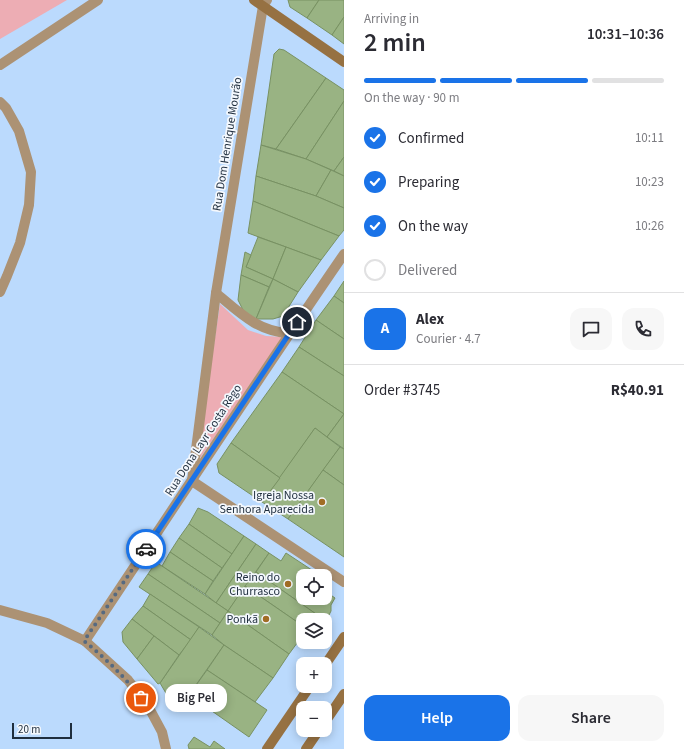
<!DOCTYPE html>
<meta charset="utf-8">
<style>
:root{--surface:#fff;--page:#f7f7f7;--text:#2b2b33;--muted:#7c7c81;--line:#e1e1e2;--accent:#1a73e8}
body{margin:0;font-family:"Source Sans 3",sans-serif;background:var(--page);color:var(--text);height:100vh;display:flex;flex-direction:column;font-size:15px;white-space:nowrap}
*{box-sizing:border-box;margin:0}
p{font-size:13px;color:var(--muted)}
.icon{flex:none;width:22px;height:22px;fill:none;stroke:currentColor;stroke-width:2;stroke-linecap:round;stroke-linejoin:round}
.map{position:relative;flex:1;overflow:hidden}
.side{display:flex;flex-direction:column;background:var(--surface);width:340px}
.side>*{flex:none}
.controls{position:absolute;left:296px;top:569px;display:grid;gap:8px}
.controls a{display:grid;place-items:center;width:36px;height:36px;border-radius:8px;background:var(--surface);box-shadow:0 2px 10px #0003;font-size:20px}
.scale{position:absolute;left:12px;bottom:10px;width:60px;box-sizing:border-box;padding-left:4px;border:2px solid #1f2e3e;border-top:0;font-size:11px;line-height:14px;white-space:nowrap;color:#1f2e3e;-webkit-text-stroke:3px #f4f8fd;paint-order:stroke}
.pin{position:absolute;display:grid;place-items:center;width:34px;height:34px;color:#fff;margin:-17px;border:2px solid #fff;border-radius:50%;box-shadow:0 1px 4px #0007}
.courier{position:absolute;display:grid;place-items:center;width:40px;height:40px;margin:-20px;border:3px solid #1a73e8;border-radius:50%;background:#fff;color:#222;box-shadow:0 1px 5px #0007}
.bubble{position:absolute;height:28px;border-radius:12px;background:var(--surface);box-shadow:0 2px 10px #0003;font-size:13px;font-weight:600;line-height:28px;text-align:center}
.overview em{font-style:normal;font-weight:600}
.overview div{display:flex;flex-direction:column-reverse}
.overview{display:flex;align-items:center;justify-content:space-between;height:68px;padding:0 20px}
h1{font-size:26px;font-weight:600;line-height:30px}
.bar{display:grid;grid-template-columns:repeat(4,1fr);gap:6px 4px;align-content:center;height:48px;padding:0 20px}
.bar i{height:5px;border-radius:3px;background:var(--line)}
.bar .current{background:var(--accent)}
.bar p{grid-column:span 4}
.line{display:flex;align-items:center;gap:10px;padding:0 20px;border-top:1px solid var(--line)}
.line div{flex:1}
.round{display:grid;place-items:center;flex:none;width:42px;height:42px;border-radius:12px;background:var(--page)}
ol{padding:0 20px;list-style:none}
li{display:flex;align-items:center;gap:12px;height:44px}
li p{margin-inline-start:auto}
li .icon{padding:4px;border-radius:50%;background:var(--accent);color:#fff;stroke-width:4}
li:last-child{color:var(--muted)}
li i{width:22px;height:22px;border:2px solid var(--line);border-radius:50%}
.button{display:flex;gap:8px;margin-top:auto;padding:8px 20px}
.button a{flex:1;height:46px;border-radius:12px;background:var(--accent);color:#fff;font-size:16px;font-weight:600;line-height:46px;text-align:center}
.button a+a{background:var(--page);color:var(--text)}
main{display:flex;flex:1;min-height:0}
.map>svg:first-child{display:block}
.green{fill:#edadb4}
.building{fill:#99b383;stroke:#789162}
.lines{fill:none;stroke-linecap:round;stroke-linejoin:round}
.street{stroke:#ac9274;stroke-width:10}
.secondary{stroke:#967142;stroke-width:10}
.done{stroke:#566a81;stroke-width:4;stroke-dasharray:0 7.2}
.route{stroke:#1a73e8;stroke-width:5}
.poi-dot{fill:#a16d25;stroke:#f4f8fd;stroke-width:1.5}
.labels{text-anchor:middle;stroke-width:3.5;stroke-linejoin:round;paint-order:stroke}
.street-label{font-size:12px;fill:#1f2e3e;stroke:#f4f8fd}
.poi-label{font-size:12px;fill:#1f2e3e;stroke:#f4f8fd;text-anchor:end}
</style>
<main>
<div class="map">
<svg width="344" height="749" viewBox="0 0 344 749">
<rect width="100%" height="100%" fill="#bbdafd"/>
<g class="green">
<polygon points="0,0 67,0 0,39"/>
<polygon points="220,304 248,330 266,336 283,337 196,464"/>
</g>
<g class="building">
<polygon points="288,0 319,0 307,18 290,7"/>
<polygon points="319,0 344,0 344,17 332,35 307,18"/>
<polygon points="344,17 344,44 332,35"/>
<polygon points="279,49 284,50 326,78 276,149 261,145 274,54"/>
<polygon points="326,78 344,90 344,101 306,159 276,149"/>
<polygon points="344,101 344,157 334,171 306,159"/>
<polygon points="261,145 306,159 331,170 316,196 256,176"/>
<polygon points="344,157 344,176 334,171"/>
<polygon points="331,170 344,176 344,208 316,196"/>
<polygon points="256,176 316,196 344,208 344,230 339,236 253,201"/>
<polygon points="253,201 339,236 321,260 248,233"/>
<polygon points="258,237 286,247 273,279 246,267"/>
<polygon points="286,247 321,260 298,292 273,279"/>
<polygon points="245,252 251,255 246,267 273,279 269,287 241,275"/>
<polygon points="241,275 269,287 256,319 244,312 238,300"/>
<polygon points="273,279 298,292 283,316 273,319 256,319"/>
<polygon points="344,281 344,303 334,296"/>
<polygon points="334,296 344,303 344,339 316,320"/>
<polygon points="316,320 344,339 344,376 299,347"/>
<polygon points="299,347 344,376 344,414 282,372"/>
<polygon points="282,372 344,414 327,437 315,428 280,478 231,443"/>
<polygon points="344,414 344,449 327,437"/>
<polygon points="315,428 340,447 288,519 262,502"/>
<polygon points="231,443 280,478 262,502 219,473 217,464"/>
<polygon points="340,447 344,449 344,485 323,470"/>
<polygon points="323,470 344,485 344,557 288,519"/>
<polygon points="198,508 208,512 244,536 232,554 189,524"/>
<polygon points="189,524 232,554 222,568 179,538"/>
<polygon points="244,536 256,544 216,603 205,594"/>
<polygon points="179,538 222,568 213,581 170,552"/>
<polygon points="256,544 269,553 228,611 216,603"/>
<polygon points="170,552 213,581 205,594 162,566"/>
<polygon points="269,553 281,561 286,553 321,576 303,576 303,598 325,598 325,591 335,598 331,605 331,611 326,621 256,572"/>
<polygon points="156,562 228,611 220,623 148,574"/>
<polygon points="256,572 326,621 325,623 325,620 303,620 303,626 245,586"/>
<polygon points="148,574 220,623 212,635 139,587"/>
<polygon points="245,586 303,626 303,635 289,654 228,611"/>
<polygon points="150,594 199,627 191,640 143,606"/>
<polygon points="143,606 191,640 179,655 132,619"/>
<polygon points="228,611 289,654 273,678 224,645 212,635"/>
<polygon points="132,619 154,636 137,659 123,642 122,632"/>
<polygon points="199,627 224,645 177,712 160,683"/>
<polygon points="154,636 179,655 160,683 158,684 137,659"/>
<polygon points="224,645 273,678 255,702 207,670"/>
<polygon points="207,670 267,710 249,737 189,695"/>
<polygon points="194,737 210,747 214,741 225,749 189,749 188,745"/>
</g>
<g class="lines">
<g class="street">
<polyline points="267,0 263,6 216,293 192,481 344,582"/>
<polyline points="0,65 98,0"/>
<polyline points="0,102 6,108 19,131 31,172 29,205 20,243 7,276 0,292"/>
<path d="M216 293C239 312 258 332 289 333"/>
<polyline points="0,610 47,623 85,641 128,680 148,706 162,732 166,749"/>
<path d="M85 641C171 512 256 382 344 254"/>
</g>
<g class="secondary">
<polyline points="254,0 344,62"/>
<polyline points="325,665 344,637"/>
<polyline points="325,722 344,694"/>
<polyline points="267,749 310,686"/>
<polyline points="306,749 319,730"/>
</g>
</g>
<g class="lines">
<path class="done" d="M141 698C124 676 105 658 84 641L146 549"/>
<polyline class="route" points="146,549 297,322"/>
</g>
<g class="poi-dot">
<circle cx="322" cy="502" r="4"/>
<circle cx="288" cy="584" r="4"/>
<circle cx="266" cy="619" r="4"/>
</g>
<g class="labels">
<g class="street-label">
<text transform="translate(227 144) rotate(-81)" y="4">Rua Dom Henrique Mourão</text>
<text transform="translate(203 440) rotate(-57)" y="4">Rua Dona Layr Costa Rêgo</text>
</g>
<g class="poi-label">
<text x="314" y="499">Igreja Nossa<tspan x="314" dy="14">Senhora Aparecida</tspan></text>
<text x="280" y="581">Reino do<tspan x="280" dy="14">Churrasco</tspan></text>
<text x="258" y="623">Ponkã</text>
</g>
</g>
</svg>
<div class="controls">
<a><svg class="icon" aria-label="locate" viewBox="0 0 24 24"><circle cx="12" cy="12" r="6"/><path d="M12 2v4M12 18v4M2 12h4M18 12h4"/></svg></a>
<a><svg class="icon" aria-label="layers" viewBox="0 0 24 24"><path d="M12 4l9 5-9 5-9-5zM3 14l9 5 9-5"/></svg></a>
<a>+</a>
<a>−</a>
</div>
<div class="scale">20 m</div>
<div class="pin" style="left:141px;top:698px;background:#ea580c"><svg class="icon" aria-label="bag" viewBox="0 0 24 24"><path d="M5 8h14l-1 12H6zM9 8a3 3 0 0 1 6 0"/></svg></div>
<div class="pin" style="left:297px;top:322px;background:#1f2937"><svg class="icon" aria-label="home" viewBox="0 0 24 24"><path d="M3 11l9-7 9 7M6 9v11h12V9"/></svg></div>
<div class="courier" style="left:146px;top:549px"><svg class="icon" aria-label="car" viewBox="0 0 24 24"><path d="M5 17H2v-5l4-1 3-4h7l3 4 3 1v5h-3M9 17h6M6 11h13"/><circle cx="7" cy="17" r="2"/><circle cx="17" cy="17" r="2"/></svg></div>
<div class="bubble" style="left:165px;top:684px;width:62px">Big Pel</div>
</div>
<section class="side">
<div class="overview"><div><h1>2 min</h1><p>Arriving in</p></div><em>10:31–10:36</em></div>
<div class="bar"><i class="current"></i><i class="current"></i><i class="current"></i><i></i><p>On the way · 90 m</p></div>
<ol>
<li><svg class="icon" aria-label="check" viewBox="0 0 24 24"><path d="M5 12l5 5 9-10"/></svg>Confirmed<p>10:11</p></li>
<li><svg class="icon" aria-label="check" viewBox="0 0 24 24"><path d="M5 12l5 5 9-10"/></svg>Preparing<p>10:23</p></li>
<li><svg class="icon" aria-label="check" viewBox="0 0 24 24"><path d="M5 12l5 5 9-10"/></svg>On the way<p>10:26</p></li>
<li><i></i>Delivered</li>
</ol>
<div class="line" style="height:72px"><b class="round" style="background:var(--accent);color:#fff">A</b><div><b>Alex</b><p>Courier · 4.7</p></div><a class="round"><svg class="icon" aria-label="chat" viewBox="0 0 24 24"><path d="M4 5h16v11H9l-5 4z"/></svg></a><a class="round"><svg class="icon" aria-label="phone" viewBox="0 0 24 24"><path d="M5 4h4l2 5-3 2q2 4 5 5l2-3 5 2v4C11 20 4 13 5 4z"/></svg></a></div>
<div class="line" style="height:52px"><div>Order #3745</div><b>R$40.91</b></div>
<div class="button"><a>Help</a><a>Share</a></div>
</section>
</main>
